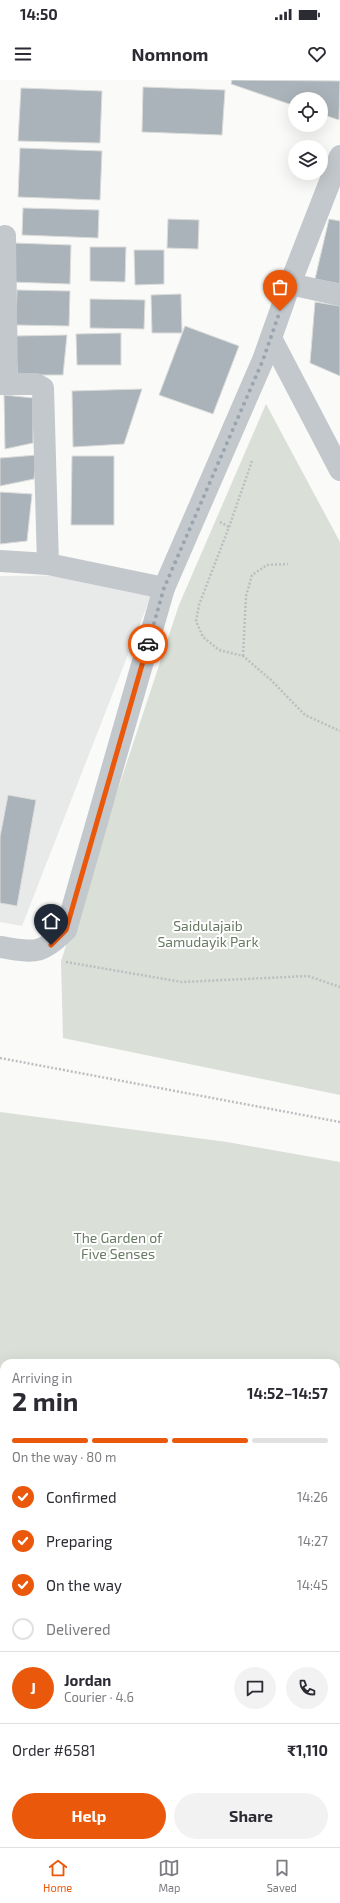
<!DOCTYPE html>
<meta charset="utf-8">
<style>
:root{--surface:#fff;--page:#f2f2f3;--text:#2b2b33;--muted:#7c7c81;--line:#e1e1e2;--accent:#ea580c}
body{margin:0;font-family:"Exo 2",sans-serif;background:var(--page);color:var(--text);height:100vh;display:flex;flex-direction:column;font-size:15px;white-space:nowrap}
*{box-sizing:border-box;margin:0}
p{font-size:13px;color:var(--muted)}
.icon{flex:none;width:22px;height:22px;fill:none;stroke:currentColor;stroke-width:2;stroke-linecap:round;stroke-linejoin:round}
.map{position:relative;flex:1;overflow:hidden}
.panel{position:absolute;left:0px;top:1279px;width:340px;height:488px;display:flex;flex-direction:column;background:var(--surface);border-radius:12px 12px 0 0;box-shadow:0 4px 16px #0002}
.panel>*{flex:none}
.fabs{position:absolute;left:288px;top:12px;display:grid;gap:8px}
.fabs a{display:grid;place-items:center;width:40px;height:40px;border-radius:50%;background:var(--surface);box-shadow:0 4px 16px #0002;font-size:20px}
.pin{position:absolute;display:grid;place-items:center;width:34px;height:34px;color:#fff;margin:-41px -17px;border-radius:50% 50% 50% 0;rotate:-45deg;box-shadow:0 0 4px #0007}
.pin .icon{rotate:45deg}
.courier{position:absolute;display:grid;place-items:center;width:40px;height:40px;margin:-20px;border:3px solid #ea580c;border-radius:50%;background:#fff;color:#222;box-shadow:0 1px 5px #0007}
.head em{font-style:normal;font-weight:700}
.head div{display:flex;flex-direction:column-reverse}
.head{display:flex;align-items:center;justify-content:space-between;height:68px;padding:0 12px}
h1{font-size:26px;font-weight:700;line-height:30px}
.bar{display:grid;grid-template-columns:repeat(4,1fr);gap:6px 4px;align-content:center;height:48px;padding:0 12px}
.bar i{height:5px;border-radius:3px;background:var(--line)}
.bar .on{background:var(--accent)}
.bar p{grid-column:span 4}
.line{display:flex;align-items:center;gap:10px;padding:0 12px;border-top:1px solid var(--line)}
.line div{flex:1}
.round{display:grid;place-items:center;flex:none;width:42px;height:42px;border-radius:21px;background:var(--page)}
ol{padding:0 12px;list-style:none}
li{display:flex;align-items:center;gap:12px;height:44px}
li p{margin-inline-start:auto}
li .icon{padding:4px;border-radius:50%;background:var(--accent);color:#fff;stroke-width:4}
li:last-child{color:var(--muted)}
li i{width:22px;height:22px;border:2px solid var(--line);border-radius:50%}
.primary-button{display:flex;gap:8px;margin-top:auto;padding:8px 12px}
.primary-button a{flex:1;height:46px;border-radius:24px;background:var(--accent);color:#fff;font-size:16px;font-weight:700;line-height:46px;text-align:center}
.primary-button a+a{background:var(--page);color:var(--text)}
.status{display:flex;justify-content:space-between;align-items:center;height:28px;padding:0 20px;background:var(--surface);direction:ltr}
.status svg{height:11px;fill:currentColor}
header{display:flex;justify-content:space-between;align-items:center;height:52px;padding:0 12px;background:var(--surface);font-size:18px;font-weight:700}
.dock{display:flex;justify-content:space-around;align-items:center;height:56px;border-top:1px solid var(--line);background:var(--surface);font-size:11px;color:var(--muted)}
.dock a{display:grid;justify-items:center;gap:2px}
.dock .on{color:var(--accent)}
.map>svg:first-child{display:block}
.built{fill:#e8e9e9}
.green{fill:#dadfd7;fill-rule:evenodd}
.building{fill:#aab3b9;stroke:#dcdcda}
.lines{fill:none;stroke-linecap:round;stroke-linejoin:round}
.path{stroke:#bbbfc2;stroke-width:2.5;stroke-dasharray:2 2;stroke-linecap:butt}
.minor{stroke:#c3c8cc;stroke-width:22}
.done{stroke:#99a4ac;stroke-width:4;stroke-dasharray:0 7.2}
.route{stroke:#ea580c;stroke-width:5}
.labels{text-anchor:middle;stroke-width:4;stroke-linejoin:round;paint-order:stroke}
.park-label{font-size:14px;fill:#687a64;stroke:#fff}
</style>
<div class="status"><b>14:50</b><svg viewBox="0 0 49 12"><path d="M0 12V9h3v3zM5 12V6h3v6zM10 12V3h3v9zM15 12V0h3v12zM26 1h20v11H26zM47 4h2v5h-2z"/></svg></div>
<header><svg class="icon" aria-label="menu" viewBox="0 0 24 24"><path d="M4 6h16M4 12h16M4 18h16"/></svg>Nomnom<svg class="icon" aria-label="heart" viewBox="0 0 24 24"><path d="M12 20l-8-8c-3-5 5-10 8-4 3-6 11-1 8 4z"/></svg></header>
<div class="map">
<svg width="340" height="1767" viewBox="0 0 340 1767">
<rect width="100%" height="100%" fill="#fafaf8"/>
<polygon class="built" points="116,495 152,513 22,846 0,842 0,496"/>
<g class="green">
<polygon points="266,324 340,462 340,1015 63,958 61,881 179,525"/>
<path d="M0 1032 227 1062 340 1082V1767H0ZM4 1283H336V1763H4Z"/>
</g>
<g class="building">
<polygon points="232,0 340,1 339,40 321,34 321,19 295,19 295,26 231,4"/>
<polygon points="143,7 225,10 222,55 142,52"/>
<polygon points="21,8 102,11 100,63 18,61"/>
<polygon points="20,68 102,71 100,120 18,117"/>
<polygon points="23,128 99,130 98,158 22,155"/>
<polygon points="168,139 199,140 198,169 167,168"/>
<polygon points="329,139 340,141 340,204 315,199"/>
<polygon points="13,163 71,165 70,204 11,202"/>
<polygon points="90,167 126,167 125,202 90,201"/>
<polygon points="134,170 164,170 164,204 135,205"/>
<polygon points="17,210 70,211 69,246 16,245"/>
<polygon points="181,214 182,253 152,253 151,215"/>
<polygon points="90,219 145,220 144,249 90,248"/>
<polygon points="315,222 340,226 340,296 310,283"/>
<polygon points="185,246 239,266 213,334 159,315"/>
<polygon points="121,253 121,285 77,285 76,254"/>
<polygon points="67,255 63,295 18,295 14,256"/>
<polygon points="142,309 124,364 73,367 72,311"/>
<polygon points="4,315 33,318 33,363 5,369"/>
<polygon points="37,375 34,399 0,406 0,378"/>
<polygon points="72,376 114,376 114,445 71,445"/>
<polygon points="0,412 32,414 27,461 0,464"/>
<polygon points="8,715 36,720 17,826 0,823 0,757"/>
</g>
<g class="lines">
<g class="path">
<polyline points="252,381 229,447 199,525 196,541 203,557 219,570 243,576 271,600 305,635 340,651"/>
<polyline points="220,442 229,447"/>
<polyline points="243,576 246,516 252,495 267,485 288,484"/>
<polyline points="66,882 182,902 308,896 340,907"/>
<polyline points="0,978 340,1042"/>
</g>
<g class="minor">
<polyline points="5,156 7,304"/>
<polyline points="290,204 340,215"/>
<polyline points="271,258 340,390"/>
<polyline points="0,304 36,304 43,308 48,484"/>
<polyline points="0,481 48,484 164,508"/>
<path d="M0 867C34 872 40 876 66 850L164 508 263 280 290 204 340 76"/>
</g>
</g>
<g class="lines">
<polyline class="done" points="148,564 164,508 263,280 280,231"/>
<polyline class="route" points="51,865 66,850 148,564"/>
</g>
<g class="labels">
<g class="park-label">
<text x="208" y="851">Saidulajaib<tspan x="208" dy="16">Samudayik Park</tspan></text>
<text x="118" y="1163">The Garden of<tspan x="118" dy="16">Five Senses</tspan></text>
</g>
</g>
</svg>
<div class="fabs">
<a><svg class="icon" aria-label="locate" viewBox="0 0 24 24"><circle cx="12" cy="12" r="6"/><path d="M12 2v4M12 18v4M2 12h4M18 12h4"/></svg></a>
<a><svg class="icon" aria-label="layers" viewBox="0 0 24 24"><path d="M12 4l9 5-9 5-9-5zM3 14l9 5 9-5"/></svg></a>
</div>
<div class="pin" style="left:280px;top:231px;background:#ea580c"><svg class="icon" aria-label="bag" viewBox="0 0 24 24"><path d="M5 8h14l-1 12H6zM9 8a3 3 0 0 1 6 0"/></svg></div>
<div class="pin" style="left:51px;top:865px;background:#1f2937"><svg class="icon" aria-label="home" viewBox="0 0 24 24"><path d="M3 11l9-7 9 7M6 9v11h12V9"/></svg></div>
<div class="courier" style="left:148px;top:564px"><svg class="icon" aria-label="car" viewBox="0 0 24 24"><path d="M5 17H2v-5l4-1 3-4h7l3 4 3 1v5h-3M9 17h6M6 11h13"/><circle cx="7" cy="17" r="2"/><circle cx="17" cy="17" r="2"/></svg></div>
<section class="panel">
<div class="head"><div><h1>2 min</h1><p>Arriving in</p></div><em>14:52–14:57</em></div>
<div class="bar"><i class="on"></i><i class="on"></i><i class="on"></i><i></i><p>On the way · 80 m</p></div>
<ol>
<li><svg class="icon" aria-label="check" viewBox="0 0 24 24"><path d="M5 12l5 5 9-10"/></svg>Confirmed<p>14:26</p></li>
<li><svg class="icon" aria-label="check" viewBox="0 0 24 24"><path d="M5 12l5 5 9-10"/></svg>Preparing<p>14:27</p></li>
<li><svg class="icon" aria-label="check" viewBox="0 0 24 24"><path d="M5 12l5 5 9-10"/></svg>On the way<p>14:45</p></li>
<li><i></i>Delivered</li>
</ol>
<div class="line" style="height:72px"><b class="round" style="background:var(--accent);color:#fff">J</b><div><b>Jordan</b><p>Courier · 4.6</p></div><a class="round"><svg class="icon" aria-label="chat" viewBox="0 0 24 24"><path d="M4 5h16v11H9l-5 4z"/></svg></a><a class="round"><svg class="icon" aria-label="phone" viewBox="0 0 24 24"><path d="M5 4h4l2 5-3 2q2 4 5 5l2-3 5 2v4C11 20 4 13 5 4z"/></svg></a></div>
<div class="line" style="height:52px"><div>Order #6581</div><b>₹1,110</b></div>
<div class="primary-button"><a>Help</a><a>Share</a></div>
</section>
</div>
<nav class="dock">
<a class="on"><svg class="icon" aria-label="home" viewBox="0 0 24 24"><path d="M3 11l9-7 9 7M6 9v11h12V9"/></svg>Home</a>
<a><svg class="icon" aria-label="map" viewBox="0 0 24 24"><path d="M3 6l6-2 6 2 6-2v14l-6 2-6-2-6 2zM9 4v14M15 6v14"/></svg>Map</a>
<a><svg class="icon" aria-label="saved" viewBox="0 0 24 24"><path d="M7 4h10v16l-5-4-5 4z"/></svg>Saved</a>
</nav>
